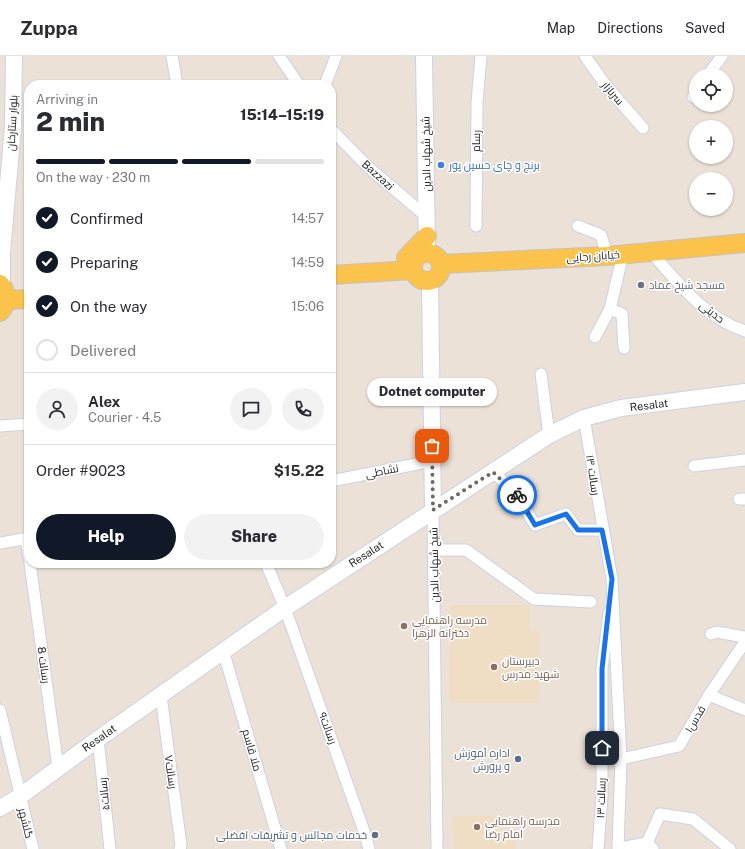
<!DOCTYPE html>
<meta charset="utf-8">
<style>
:root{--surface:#fff;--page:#f2f2f3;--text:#2b2b33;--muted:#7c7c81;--line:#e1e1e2;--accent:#111827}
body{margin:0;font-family:"Public Sans",Cairo,sans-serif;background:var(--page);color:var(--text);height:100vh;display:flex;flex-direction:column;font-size:15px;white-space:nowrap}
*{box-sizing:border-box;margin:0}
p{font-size:13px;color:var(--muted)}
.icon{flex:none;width:22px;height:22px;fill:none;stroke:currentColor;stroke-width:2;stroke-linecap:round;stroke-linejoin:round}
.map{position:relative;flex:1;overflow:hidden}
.details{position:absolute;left:24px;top:24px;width:312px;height:488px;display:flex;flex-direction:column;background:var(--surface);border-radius:16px;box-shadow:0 1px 3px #0004}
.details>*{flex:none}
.controls{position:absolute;left:689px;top:12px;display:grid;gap:8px}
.controls a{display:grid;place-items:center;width:44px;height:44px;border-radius:50%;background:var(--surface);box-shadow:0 1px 3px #0004;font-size:20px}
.pin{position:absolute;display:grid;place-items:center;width:34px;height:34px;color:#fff;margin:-17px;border-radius:8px;box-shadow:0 2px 6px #0006}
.courier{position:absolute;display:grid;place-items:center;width:40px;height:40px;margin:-20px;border:3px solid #1a73e8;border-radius:50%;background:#fff;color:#222;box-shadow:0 1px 5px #0007}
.bubble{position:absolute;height:28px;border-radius:14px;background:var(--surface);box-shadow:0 1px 3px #0004;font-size:13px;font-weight:800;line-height:28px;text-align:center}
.summary em{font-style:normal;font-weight:800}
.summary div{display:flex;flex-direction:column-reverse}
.summary{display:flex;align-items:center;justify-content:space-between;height:68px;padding:0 12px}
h1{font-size:26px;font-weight:800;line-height:30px}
.bar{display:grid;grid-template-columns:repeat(4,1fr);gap:6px 4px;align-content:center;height:48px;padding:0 12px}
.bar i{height:5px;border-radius:3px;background:var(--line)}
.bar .current{background:var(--accent)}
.bar p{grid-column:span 4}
.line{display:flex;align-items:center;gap:10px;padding:0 12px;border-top:1px solid var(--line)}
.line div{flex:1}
.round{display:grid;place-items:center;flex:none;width:42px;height:42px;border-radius:21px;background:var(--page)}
ol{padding:0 12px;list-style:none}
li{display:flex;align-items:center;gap:12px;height:44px}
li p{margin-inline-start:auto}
li .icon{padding:4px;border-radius:50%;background:var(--accent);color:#fff;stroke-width:4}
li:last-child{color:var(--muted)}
li i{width:22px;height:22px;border:2px solid var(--line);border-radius:50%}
.cta{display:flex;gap:8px;margin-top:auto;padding:8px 12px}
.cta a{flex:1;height:46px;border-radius:24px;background:var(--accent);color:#fff;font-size:16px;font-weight:800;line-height:46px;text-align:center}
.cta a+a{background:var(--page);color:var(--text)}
header{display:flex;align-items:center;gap:24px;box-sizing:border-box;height:56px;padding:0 20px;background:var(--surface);border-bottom:1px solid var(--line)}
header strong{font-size:19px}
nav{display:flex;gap:22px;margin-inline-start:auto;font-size:14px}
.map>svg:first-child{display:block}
.education{fill:#efddc4}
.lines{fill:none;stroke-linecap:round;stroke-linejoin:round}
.street-casing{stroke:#ccd2e2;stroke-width:13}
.secondary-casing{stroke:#ccd2e2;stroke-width:18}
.primary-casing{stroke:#c3c3c3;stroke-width:20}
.street{stroke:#fff;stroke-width:11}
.secondary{stroke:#fff;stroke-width:16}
.primary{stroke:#fbc34c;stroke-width:18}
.done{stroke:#6c6865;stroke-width:4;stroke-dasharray:0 7.2}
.route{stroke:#1a73e8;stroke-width:5}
.shop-dot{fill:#3f7fe0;stroke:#fff;stroke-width:1.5}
.worship-dot{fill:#6b7280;stroke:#fff;stroke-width:1.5}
.education-dot{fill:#8d6e63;stroke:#fff;stroke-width:1.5}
.service-dot{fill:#5c6f8a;stroke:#fff;stroke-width:1.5}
.labels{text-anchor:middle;stroke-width:3;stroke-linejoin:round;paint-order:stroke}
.street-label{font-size:11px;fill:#272727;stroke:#fff}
.shop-label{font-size:11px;fill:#366cbe;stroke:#fff;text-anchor:start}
.worship-label{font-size:11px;fill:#5b616d;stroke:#fff;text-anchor:start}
.education-label{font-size:11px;fill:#785e54;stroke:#fff;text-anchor:start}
.service-label{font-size:11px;fill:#4e5e75;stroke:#fff;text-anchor:end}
</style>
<header>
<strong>Zuppa</strong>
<nav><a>Map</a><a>Directions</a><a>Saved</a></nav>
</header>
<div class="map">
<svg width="745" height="793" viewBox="0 0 745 793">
<rect width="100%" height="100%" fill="#ebe1d7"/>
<g class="education">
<polygon points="450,549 530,549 530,575 539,575 539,647 450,647"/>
<polygon points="453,760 500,760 500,781 515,781 515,793 454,793"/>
</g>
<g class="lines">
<g class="street-casing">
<g id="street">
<polyline points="172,0 177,29"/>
<polyline points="279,0 299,29"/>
<polyline points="585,0 607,31 643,72"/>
<polyline points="708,19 722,0"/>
<polyline points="325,29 336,0"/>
<polyline points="693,41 696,36"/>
<polyline points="331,73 368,111 427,161"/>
<polyline points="476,170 477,46 481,0"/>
<polyline points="578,170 601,179 607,200"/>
<path d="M651 196C678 227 705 262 745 275"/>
<polyline points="610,253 622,258 624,292"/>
<polyline points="595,281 610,253 623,198"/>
<polyline points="541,318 549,379"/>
<polyline points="584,362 612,523 621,703 618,793"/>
<polyline points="0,370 29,368"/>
<polyline points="694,410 745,404"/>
<polyline points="493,416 515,436 535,469 566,458 578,474 602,474"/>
<polyline points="331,425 432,405"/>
<polyline points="739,443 745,443"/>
<polyline points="433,454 437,793"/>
<polyline points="26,483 29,502"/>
<polyline points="0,487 29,482"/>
<polyline points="433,494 466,494 534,543 591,546"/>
<polyline points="30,507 58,712"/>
<polyline points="266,507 285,552 365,778 369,793"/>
<polyline points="711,578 717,576 745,581"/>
<polyline points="223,594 281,793"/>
<polyline points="709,639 745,654"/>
<polyline points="161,640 181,789 180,793"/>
<polyline points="0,654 33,793"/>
<polyline points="98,683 110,793"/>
<polyline points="621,703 679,690 709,639 745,586"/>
<polyline points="647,787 660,758 693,763 730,793"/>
<polyline points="620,792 647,787 653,793"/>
<polyline points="598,793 602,740 602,613 609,557"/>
</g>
</g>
<g class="secondary-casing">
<g id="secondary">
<polyline points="424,0 427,197"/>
<polyline points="430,225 433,454"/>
<polyline points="2,230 2,197 13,70 14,0"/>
<polyline points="0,752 19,741 98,683 285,552 549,379 584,362 621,352 745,336"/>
</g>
</g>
<g class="primary-casing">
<g id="primary">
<circle cx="427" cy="211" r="14"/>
<polyline points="406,202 427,180"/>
<polyline points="441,208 607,200 745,187"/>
<polyline points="331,219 413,214"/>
<path d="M0 228C8 236 8 248 0 256"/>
<polyline points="6,244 29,243"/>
</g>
</g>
<use href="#street" class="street"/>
<use href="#secondary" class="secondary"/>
<use href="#primary" class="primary"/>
</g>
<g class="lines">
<polyline class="done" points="432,390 433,454 493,416 517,439"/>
<polyline class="route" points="517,439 535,469 566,458 578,474 602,474 612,523 602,613 602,692"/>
</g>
<circle class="shop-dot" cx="441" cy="109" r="4"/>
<circle class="worship-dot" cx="641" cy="229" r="4"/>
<g class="education-dot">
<circle cx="404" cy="570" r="4"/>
<circle cx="494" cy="611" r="4"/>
<circle cx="477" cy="771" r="4"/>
</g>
<g class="service-dot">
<circle cx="518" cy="703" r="4"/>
<circle cx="375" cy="779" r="4"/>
</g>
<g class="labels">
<g class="street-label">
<text transform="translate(613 37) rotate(50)" y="4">سربازار</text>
<text transform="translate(12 67) rotate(-87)" y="4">بلوار ستارخان</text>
<text transform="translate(476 85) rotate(-90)" y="4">رسام</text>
<text transform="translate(426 98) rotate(-91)" y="4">شیخ شهاب الدین</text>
<text transform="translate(378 119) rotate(42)" y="4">Bazzazi</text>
<text transform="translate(593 200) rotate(-4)" y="4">خیابان رجایی</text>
<text transform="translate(712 256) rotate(37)" y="4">حدیثی</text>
<text transform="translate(649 349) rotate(-7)" y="4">Resalat</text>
<text transform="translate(382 415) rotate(-11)" y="4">نشاطی</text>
<text transform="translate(593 419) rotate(81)" y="4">رسالت ۱۳</text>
<text transform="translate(366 498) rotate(-33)" y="4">Resalat</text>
<text transform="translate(434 509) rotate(-91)" y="4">شیخ شهاب الدین</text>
<text transform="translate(44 609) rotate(82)" y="4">رسالت 8</text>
<text transform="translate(695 663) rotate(-59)" y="4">قدس۱</text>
<text transform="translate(328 672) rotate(70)" y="4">رسالت۹</text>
<text transform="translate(99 682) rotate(-35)" y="4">Resalat</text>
<text transform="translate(252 694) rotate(74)" y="4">ملا قاسم</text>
<text transform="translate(171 716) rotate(82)" y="4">رسالت۷</text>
<text transform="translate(104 738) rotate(-96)" y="4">رسالت۵</text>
<text transform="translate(601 742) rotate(-88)" y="4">رسالت ۱۳</text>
<text transform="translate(26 767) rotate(76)" y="4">گلشهر</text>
</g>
<g class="shop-label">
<text x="449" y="113">برنج و چای حسین پور</text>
</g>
<g class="worship-label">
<text x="649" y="233">مسجد شیخ عماد</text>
</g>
<g class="education-label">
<text x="412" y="568">مدرسه راهنمایی<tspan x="412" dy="13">دخترانه الزهرا</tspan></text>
<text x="502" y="609">دبیرستان<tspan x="502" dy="13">شهید مدرس</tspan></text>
<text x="485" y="769">مدرسه راهنمایی<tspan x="485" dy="13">امام رضا</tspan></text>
</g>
<g class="service-label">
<text x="510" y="701">اداره آموزش<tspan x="510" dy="13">و پرورش</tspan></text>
<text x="367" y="783">خدمات مجالس و تشریفات افضلی</text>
</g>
</g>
</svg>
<div class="controls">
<a><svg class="icon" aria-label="locate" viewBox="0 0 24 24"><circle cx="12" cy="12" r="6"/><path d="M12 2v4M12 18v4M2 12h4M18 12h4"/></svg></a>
<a>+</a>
<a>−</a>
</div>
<div class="pin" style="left:432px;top:390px;background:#ea580c"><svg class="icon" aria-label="bag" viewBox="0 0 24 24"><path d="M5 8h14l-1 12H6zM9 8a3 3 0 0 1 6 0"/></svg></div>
<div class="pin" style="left:602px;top:692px;background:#1f2937"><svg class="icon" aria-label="home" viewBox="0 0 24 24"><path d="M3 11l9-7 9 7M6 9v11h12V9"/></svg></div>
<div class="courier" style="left:517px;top:439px"><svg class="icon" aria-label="bike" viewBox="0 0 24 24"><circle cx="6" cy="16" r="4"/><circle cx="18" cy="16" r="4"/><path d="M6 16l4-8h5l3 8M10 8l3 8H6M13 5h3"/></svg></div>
<div class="bubble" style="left:367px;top:322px;width:130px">Dotnet computer</div>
<section class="details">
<div class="summary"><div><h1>2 min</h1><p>Arriving in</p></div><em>15:14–15:19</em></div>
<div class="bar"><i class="current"></i><i class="current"></i><i class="current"></i><i></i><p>On the way · 230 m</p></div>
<ol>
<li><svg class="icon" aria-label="check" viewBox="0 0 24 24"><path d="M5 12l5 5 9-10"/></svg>Confirmed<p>14:57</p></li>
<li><svg class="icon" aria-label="check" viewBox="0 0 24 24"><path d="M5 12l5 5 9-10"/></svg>Preparing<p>14:59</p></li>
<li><svg class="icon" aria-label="check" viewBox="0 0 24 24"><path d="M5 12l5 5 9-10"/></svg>On the way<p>15:06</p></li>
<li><i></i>Delivered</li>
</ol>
<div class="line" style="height:72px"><a class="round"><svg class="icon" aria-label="person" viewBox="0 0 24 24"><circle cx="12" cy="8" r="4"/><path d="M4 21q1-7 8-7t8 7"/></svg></a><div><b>Alex</b><p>Courier · 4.5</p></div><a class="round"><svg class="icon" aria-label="chat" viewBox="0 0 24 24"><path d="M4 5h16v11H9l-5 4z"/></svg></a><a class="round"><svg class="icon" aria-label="phone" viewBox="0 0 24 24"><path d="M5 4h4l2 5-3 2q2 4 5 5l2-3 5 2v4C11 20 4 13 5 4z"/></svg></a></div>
<div class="line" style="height:52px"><div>Order #9023</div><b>$15.22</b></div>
<div class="cta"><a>Help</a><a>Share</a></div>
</section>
</div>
